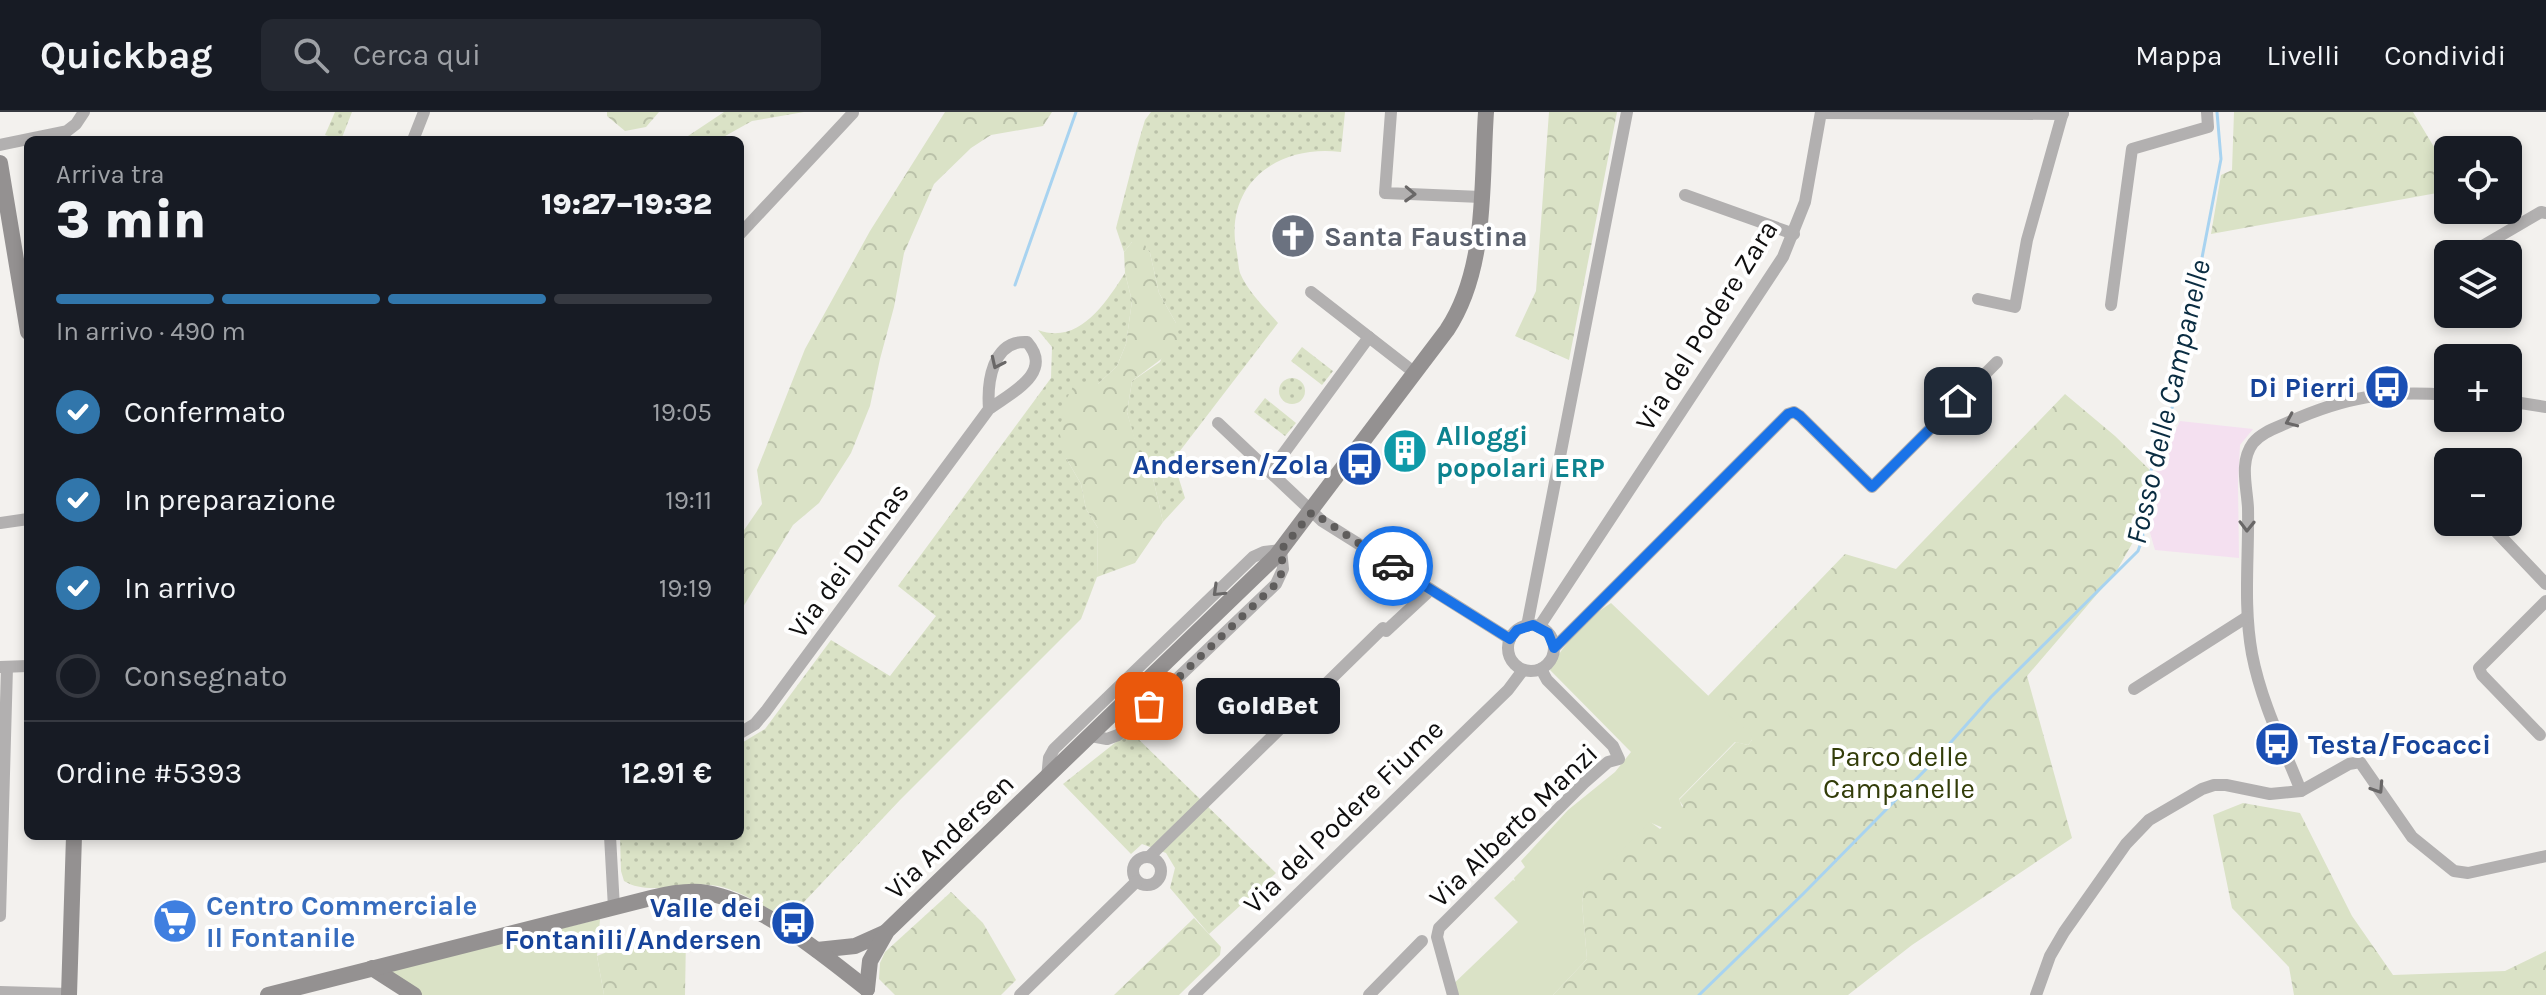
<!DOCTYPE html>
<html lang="it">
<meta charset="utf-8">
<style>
:root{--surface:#171b24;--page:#242831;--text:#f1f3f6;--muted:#9ea1a6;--line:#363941;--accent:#3176ab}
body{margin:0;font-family:Karla,sans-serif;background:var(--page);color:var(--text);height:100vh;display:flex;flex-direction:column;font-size:30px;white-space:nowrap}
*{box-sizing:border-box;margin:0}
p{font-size:26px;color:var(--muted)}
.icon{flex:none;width:44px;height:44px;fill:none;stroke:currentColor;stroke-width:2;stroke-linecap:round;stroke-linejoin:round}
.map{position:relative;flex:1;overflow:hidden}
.side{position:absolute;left:24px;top:24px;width:720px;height:704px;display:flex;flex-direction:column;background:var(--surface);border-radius:12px;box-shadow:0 4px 12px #0003}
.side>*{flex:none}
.controls{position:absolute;left:2434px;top:24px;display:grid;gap:16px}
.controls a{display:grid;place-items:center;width:88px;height:88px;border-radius:12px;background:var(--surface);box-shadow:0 4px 12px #0003;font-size:40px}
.pin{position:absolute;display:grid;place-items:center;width:68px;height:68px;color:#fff;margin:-34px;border-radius:16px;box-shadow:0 4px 12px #0006}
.courier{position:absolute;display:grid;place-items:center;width:80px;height:80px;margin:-40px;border:6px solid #1a73e8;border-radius:50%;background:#fff;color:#222;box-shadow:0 2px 10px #0007}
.bubble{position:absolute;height:56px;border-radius:12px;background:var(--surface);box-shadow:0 4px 12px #0003;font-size:26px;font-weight:800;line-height:56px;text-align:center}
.headline em{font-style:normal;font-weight:800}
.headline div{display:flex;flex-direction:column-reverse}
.headline{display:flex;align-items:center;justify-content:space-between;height:136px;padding:0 32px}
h1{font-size:52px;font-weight:800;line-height:60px}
.bar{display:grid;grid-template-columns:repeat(4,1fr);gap:12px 8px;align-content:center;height:96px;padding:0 32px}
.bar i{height:10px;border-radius:6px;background:var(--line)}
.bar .selected{background:var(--accent)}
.bar p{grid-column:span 4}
.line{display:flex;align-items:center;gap:20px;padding:0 32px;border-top:2px solid var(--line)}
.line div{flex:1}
ol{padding:0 32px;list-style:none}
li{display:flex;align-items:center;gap:24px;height:88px}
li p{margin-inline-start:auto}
li .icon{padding:8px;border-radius:50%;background:var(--accent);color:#fff;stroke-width:4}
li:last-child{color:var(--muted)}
li i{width:44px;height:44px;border:4px solid var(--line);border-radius:50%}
header{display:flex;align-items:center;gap:48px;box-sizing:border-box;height:112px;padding:0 40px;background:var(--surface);border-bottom:2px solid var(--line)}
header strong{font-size:38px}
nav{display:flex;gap:44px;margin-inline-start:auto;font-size:28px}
.search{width:560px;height:72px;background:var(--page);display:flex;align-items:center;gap:20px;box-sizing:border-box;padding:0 28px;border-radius:12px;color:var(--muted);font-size:30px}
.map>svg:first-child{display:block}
.industrial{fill:#f4e0f0}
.grass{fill:url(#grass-dots)}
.forest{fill:url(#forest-crowns)}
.pitch{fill:#dae2c6}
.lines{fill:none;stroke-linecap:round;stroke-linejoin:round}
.stream{stroke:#a8d3f0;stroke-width:3}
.street{stroke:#b2b0b0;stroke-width:12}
.secondary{stroke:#949191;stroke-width:16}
.oneway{stroke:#696767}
.done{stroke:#5f5d5c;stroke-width:8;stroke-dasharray:0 14.4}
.route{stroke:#1a73e8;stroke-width:10}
.labels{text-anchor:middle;stroke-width:8;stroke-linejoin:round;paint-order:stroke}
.worship-label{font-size:28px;font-weight:bold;fill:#5b616d;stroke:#fff;text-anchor:start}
.street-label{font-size:28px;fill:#0f0e0e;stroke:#fff}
.transit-label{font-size:28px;font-weight:bold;fill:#164399;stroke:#fff;text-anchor:end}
.culture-label{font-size:28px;font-weight:bold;fill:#0d838f;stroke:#fff;text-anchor:start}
.park-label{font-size:28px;fill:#333d09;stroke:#fff}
.shop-label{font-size:28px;font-weight:bold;fill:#366cbe;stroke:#fff;text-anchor:start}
.water-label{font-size:30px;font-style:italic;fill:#092c41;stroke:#fff}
</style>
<header>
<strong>Quickbag</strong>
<div class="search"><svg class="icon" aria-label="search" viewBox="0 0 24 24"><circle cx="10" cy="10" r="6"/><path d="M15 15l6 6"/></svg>Cerca qui</div>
<nav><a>Mappa</a><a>Livelli</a><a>Condividi</a></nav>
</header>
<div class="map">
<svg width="2546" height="883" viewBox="0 0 2546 883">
<defs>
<pattern id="grass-dots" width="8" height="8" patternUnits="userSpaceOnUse" patternTransform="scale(2)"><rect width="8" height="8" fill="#dae2c6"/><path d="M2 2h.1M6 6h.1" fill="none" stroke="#bac1a9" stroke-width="1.8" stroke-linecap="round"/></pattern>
<pattern id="forest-crowns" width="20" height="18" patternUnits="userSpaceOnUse" patternTransform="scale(2)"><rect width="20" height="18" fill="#dae2c6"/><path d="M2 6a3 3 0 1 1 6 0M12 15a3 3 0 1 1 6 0" fill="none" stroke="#bac1a9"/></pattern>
</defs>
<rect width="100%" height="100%" fill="#f3f1ee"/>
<polygon class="industrial" points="2180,309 2253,317 2240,333 2238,372 2239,446 2155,438 2146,407 2155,363"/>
<g class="grass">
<polygon points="335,0 352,0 341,28 325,23"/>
<polygon points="724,0 804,0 752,9 718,28 682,28"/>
<path d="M1151 0H1345L1341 40C1280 32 1225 70 1236 136 1238 144 1238 154 1240 161 1248 180 1265 196 1278 211L1173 348 1185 386 1163 410 1153 366 1140 348 1127 300 1132 269 1160 250 1176 211 1159 181 1150 141 1142 130H1132L1124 140 1116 116 1137 35 1145 8Z"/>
<path d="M1125 161 1132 189 1126 232 1117 254 1098 272 1066 346 1081 372 1086 397 1098 416 1097 465 1081 507 900 688 787 808C764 796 743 779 718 774 687 768 650 785 624 769L621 759 620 724H740V632L765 617 831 528 890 564 936 504 898 474 1051 266 1052 235 1038 218C1079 233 1105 192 1125 161Z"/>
<polygon points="1302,235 1333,259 1322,273 1291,249"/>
<circle cx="1292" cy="279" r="13"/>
<polygon points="1265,286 1296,311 1285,324 1254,300"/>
<polygon points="1130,619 1276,761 1209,822 1170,776 1175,756 1166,741 1142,732 1131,742 1063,672"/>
</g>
<g class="forest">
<polygon points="607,0 659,0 646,15 625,19 607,4"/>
<polygon points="945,0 1052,0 1043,14 991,23 971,36 934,72 904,141 894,195 880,247 870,294 851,341 819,391 793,413 740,500 740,424 762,392 757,358 805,237 870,119"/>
<polygon points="1549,0 1617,0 1569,248 1515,224 1536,179"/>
<polygon points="2234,0 2413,0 2437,40 2448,40 2448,79 2211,122 2221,63 2232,58"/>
<polygon points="1132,130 1143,130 1150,141 1159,181 1176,211 1180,233 1132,269 1127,300 1141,348 1153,366 1163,410 1135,451 1097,465 1098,416 1086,397 1081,372 1066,346 1059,319 1067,286 1076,269 1098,272 1117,254 1126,232 1132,189 1125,161 1124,140"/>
<polygon points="2065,282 2115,324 2155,363 2146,407 2116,460 2027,564 2072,726 1912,833 1848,883 1553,883 1587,847 1582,791 1584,777 1649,709 1660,717 1683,694 1679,688 1736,630 1748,633 1752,628 1708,584 1845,442 1896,457"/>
<polygon points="2243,691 2300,701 2352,804 2393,863 2505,859 2546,839 2546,883 2294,883 2289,855 2232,796 2213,703"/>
<polygon points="951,780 983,811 1016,868 1001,883 895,883 879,867 880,851 885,840"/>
<polygon points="1194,806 1221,835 1220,843 1179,883 1114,883"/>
<polygon points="652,822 686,824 685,883 604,883 597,844"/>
</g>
<g class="pitch">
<path d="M1611 491 1740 614 1750 617 1752 628 1748 633 1735 630 1679 687 1684 700 1676 716 1668 718 1649 710 1584 778 1582 791 1587 847 1553 883H1447L1446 879 1518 810 1494 786 1513 768 1515 769 1514 766 1525 755 1521 749 1568 698 1615 660 1631 640 1550 558C1562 533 1587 506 1611 491Z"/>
<polygon points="600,807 597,844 604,883 417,883 388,859"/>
</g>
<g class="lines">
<g class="stream">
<polyline points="1015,173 1076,0"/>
<polyline points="1699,883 1803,782 1936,647 1991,585 2138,439 2143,425 2140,390 2143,378 2159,339 2175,286 2221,47 2217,0"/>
</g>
<g class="street">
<polyline points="1391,0 1385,81 1481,85"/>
<polyline points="1821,1 2063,2"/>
<polyline points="413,28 424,0"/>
<polyline points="0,33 67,19 76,12 84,0"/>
<polyline points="1685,83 1794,122"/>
<polyline points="740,122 853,1"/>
<polyline points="2469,142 2541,100 2546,101"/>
<polyline points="1311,180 1415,261"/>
<polyline points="1978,187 2015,195 2027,128 2063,0"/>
<polyline points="2111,193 2132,37 2208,15 2207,0"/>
<path d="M2448 283C2386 278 2345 285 2289 310 2276 316 2262 320 2253 331 2239 350 2247 375 2248 396 2249 445 2243 493 2252 542 2261 589 2283 634 2301 679L2349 652 2360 650 2412 725 2454 759 2468 761 2546 744"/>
<polyline points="2508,289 2546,295"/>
<polyline points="1218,311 1322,409 1510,527"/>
<polyline points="1270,360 1369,225"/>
<polyline points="2487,410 2546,472"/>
<polyline points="0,411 28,407"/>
<circle cx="1531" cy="536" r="23"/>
<polyline points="1527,514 1627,0"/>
<polyline points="1539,515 1783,145 1805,90 1821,0"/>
<polyline points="1554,536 1788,302 1794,300 1800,304 1872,375 1997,250"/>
<polyline points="0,555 28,554"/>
<polyline points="2134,577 2247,505"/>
<path d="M740 621 755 612 766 599 989 297C1012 280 1054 261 1027 230 992 228 987 271 989 297"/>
<polyline points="2540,623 2482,563 2479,556 2546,489"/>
<polyline points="1047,666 1049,646 1054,637 1253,445 1264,440 1281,438 1283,457 1276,472 1118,623 1107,627 1091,624"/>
<polyline points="610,724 614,796"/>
<polyline points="1150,744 1383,516 1386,519 1427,481"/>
<circle cx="1147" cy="759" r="14"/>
<polyline points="0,804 7,555"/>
<polyline points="0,880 69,882"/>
<polyline points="1020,883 1137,769"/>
<polyline points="1194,883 1508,578 1523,558"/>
<polyline points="1369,883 1422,829"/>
<polyline points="1453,883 1437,825 1439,816 1584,671 1608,650 1619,647 1613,634 1547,568 1541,557"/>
<polyline points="2036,883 2050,844 2064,820 2126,732 2149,708 2202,677 2214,673 2226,673 2270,682 2301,679"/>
</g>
<g class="secondary">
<polyline points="0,51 28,220"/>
<polyline points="817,838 855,834 884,821"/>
<polyline points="372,856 414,883"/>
<path d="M867 877 870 849 887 819 1276 444 1447 218C1488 156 1481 72 1486 0"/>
<polyline points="69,883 74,724"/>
<path d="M268 883 651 786C667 782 684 779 700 780 757 786 823 843 867 877"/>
</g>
</g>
<defs><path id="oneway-chevron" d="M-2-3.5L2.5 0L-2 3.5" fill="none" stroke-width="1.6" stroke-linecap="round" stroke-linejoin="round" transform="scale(2)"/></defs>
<g class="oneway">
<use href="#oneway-chevron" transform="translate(1410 82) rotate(2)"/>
<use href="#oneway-chevron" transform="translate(997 251) rotate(115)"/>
<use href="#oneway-chevron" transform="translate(2291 309) rotate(156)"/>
<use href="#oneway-chevron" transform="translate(2247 414) rotate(91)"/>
<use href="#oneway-chevron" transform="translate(1218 479) rotate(136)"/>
<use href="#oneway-chevron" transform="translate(2378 676) rotate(57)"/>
</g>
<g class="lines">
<polyline class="done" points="1149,594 1278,470 1283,457 1281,438 1312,400 1393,454"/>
<polyline class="route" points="1393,454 1510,527 1517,518 1533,513 1548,521 1554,536 1788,302 1794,300 1800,304 1872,375 1958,289"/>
</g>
<defs>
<g id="church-disc" transform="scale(2.3)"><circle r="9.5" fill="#6b7280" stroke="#fff"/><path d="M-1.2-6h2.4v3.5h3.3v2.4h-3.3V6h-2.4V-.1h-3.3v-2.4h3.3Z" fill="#fff"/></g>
<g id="bus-disc" transform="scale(2.3)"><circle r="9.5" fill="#1a4fb4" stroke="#fff"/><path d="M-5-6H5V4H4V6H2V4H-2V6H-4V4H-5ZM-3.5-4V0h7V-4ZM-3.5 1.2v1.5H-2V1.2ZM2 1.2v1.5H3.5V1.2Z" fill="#fff"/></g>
<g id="building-disc" transform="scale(2.3)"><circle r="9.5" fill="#0f9aa8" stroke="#fff"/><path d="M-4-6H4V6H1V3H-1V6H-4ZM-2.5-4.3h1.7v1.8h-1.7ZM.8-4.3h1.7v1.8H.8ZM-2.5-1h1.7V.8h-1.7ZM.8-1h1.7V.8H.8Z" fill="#fff"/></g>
<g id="supermarket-disc" transform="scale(2.3)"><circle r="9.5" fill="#3f7fe0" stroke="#fff"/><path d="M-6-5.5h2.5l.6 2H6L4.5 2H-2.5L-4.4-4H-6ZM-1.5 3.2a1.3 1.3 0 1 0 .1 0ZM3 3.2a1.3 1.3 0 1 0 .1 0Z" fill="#fff"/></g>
</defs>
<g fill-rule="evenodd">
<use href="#church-disc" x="1293" y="124"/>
<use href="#bus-disc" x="2387" y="275"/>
<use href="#building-disc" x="1405" y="339"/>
<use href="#bus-disc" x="1360" y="352"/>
<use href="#bus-disc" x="2277" y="632"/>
<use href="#supermarket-disc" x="175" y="809"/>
<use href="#bus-disc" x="793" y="811"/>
</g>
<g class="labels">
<g class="worship-label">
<text x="1324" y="134">Santa Faustina</text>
</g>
<g class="street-label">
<text transform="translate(1706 213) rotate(-58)" y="10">Via del Podere Zara</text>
<text transform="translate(848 448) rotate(-54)" y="10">Via dei Dumas</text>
<text transform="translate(1343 704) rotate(-44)" y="10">Via del Podere Fiume</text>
<text transform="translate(1513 713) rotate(-44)" y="10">Via Alberto Manzi</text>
<text transform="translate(949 724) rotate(-44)" y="10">Via Andersen</text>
</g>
<g class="transit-label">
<text x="2356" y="285">Di Pierri</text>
<text x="1329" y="362">Andersen/Zola</text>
<text x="2308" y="642" text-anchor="start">Testa/Focacci</text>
<text x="762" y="805">Valle dei<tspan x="762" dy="32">Fontanili/Andersen</tspan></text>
</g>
<g class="culture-label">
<text x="1436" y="333">Alloggi<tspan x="1436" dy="32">popolari ERP</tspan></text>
</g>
<g class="park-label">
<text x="1899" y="654">Parco delle<tspan x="1899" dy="32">Campanelle</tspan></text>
</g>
<g class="shop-label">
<text x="206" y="803">Centro Commerciale<tspan x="206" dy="32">Il Fontanile</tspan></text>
</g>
<g class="water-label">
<text transform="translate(2168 290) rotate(-77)" y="10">Fosso delle Campanelle</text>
</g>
</g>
</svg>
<div class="controls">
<a><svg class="icon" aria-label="locate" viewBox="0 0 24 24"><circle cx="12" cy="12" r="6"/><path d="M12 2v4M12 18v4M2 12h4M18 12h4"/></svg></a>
<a><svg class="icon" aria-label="layers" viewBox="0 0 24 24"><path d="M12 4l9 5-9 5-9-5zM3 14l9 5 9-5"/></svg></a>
<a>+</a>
<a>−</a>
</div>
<div class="pin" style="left:1149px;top:594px;background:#ea580c"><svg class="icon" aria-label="bag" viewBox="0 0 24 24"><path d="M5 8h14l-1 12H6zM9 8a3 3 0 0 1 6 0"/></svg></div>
<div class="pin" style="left:1958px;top:289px;background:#1f2937"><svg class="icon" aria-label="home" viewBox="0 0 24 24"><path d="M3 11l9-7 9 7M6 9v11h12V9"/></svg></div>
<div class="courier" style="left:1393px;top:454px"><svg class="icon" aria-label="car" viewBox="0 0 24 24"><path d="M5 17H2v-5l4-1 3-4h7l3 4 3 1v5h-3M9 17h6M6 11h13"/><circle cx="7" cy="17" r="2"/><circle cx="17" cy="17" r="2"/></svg></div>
<div class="bubble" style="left:1196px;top:566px;width:144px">GoldBet</div>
<section class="side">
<div class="headline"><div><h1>3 min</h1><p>Arriva tra</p></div><em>19:27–19:32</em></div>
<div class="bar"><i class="selected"></i><i class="selected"></i><i class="selected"></i><i></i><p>In arrivo · 490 m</p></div>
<ol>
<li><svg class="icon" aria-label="check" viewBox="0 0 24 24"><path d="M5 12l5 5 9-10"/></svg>Confermato<p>19:05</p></li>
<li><svg class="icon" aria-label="check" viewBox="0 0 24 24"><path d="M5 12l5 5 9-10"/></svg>In preparazione<p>19:11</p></li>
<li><svg class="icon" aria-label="check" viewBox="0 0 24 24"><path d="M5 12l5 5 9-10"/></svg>In arrivo<p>19:19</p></li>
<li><i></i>Consegnato</li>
</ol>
<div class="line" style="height:104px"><div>Ordine #5393</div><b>12.91 €</b></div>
</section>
</div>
